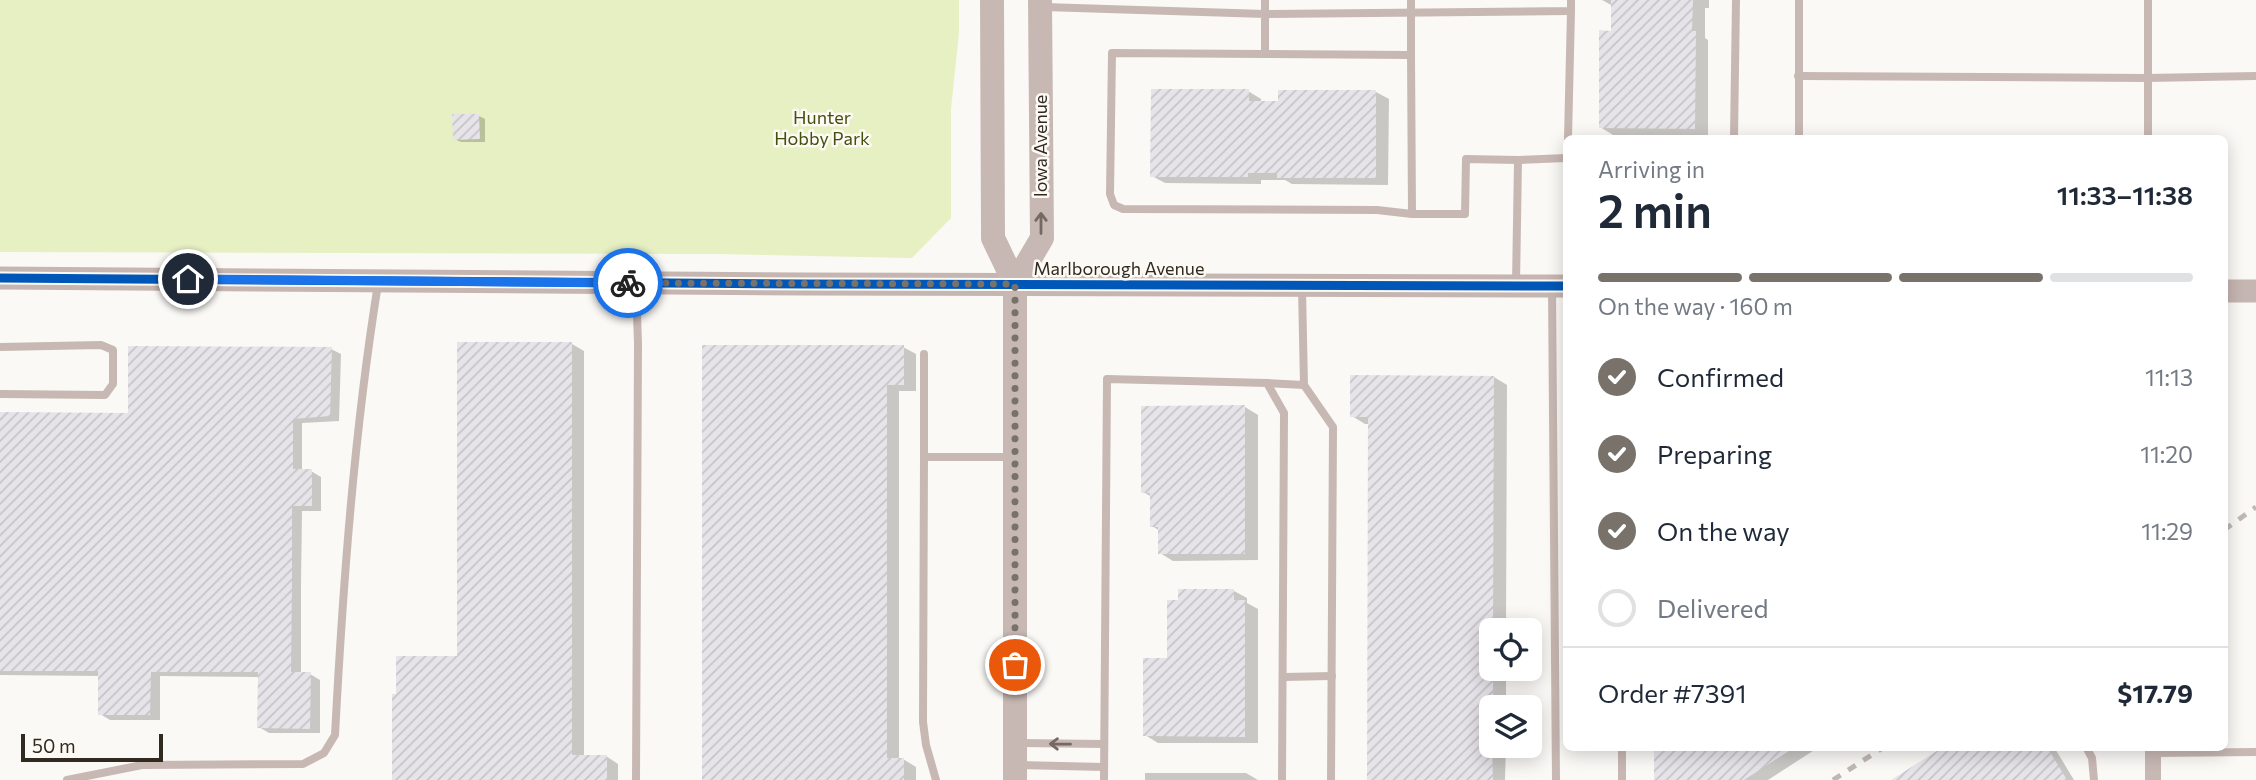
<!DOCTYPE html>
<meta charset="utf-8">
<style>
:root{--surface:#fff;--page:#f2f2f3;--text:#1f2937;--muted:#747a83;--line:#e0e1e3;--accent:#78726b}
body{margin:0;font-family:Commissioner,sans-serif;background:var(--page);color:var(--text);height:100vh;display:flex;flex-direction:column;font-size:26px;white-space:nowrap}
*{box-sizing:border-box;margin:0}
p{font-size:23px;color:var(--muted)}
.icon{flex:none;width:38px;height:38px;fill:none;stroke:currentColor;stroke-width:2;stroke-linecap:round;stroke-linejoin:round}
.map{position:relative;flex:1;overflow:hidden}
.drawer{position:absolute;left:1563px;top:135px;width:665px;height:616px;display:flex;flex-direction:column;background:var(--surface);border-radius:10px;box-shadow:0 4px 18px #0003}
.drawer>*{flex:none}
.controls{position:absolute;left:1479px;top:618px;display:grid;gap:14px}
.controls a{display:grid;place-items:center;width:63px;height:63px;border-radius:10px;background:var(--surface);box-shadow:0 4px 18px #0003;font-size:35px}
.scale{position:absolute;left:21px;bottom:18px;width:142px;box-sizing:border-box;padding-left:7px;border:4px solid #312a20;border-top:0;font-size:19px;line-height:24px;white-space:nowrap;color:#312a20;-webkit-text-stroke:5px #fdf9f4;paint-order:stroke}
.pin{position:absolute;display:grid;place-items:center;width:60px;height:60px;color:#fff;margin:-30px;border:4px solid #fff;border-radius:50%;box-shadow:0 2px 7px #0007}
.courier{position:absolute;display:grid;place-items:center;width:70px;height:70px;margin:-35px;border:5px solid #1a73e8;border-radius:50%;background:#fff;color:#222;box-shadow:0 2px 9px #0007}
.overview em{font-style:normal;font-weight:600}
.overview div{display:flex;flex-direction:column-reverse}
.overview{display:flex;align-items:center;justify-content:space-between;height:119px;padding:0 35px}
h1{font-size:46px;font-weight:600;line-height:52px}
.bar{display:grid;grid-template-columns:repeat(4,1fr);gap:10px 7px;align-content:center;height:84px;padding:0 35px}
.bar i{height:9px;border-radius:5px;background:var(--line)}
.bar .current{background:var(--accent)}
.bar p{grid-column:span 4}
.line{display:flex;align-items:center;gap:18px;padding:0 35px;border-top:2px solid var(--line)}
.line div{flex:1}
ol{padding:0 35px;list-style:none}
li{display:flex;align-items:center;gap:21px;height:77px}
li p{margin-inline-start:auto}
li .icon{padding:7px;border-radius:50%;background:var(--accent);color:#fff;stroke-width:4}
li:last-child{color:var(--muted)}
li i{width:38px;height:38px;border:4px solid var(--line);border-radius:50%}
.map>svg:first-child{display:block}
.green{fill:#e6f0c3}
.shadow{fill:#0003}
.building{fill:url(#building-hatch)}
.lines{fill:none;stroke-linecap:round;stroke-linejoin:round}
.lane{stroke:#c8b8b4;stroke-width:8}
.street{stroke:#c8b8b4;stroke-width:16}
.secondary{stroke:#c6b6b2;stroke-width:23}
.primary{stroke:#c8b8b4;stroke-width:24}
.rail{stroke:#c0b8b5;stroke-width:5;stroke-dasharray:9 9;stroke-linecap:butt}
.cycleway-casing{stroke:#fdf9f4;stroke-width:13}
.cycleway{stroke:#0057b8;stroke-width:9}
.oneway{stroke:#756a63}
.done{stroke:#78726b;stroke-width:7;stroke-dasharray:0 12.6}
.route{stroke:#1a73e8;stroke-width:9}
.labels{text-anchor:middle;stroke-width:5;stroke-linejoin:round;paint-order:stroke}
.park-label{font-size:18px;fill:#434f0c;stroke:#fdf9f4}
.street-label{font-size:18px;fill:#312a20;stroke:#fdf9f4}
</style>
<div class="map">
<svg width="2256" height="780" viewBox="0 0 2256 780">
<defs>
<pattern id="building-hatch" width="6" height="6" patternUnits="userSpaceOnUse" patternTransform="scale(1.75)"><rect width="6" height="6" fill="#e6e4e9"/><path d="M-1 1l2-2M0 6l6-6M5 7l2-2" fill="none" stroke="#c6c4c8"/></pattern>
</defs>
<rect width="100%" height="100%" fill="#fbf9f6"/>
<polygon class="green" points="0,0 959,0 959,33 951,109 951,218 912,258 717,254 0,252"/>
<g class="shadow">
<polygon points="1602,0 1709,0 1709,8 1705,8 1705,38 1708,40 1708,135 1613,135 1600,127 1612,32 1613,6"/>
<polygon points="1248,91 1261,99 1261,102 1280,102 1376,92 1389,99 1388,185 1292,184 1285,180 1261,180 1261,184 1165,183 1152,176"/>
<polygon points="479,116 485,119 485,142 461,142 454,139"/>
<polygon points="572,344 584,351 584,756 606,756 618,764 618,780 394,780 459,658"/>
<polygon points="903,347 916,354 916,391 899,391 899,759 903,759 916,767 916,780 704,780"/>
<polygon points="331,349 341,354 339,421 302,423 302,471 311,471 321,477 321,511 302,511 301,585 301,674 310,674 320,680 320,733 269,733 259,727 259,677 160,676 160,720 110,720 100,714 100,676 0,675 0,414 130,415"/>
<polygon points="1494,377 1507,385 1506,630 1491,630 1491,668 1506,668 1506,707 1491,707 1491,746 1506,746 1505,780 1368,780 1369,424 1365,424 1352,416"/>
<polygon points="1245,407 1258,415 1258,560 1173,561 1160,553 1160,531 1152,526 1152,497 1143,492"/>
<polygon points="1234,591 1247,598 1247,603 1258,609 1258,743 1158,743 1145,735 1169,660 1180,601"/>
<polygon points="1655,747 1819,747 1768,780 1656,780"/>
<polygon points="1947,747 2054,747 2074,780 1895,780"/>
<polygon points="1145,773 1246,773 1258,780 1145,780"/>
</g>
<g class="building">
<polygon points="1611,0 1693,0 1692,31 1696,31 1695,129 1599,128 1599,30 1611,31"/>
<polygon points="1151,89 1249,89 1249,101 1278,101 1278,90 1376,90 1376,178 1277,178 1277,173 1248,173 1248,177 1150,177"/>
<polygon points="452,114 479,114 480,139 453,140"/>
<polygon points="457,342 572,342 572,755 607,755 607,780 392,780 392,694 396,694 396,656 457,656"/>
<polygon points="702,345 904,345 904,385 887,385 887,758 904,758 904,780 702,780"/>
<polygon points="128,346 332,347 330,416 293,419 293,469 312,469 312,506 292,506 292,579 291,672 311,672 310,729 257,728 258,672 151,672 150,715 98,715 98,671 0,671 0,412 128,413"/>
<polygon points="1350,375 1494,376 1493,630 1491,630 1491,668 1493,668 1493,707 1491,707 1493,780 1367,780 1368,417 1350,417"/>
<polygon points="1245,405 1245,554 1158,554 1158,527 1150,527 1150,493 1141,493 1141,406"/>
<polygon points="1178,589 1234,589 1234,600 1245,600 1245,737 1143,736 1143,658 1167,658 1167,600 1178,600"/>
<polygon points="1654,747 1795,747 1744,780 1654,780"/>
<polygon points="1943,747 2047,747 2067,780 1891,780"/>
</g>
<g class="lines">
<g class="lane">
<polyline points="1265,0 1265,14 1571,11 1571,0"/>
<polyline points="1411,0 1411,55"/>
<polyline points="1799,0 1799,138"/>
<polyline points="1044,7 1265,14 1265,54 1411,55 1412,214 1465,214 1466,159 1518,160 1516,284"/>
<polyline points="1265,54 1112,53 1110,194 1114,205 1123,209 1377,210 1412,214"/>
<polyline points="1798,76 2147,78 2256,76"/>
<polyline points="1568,138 1571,11"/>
<polyline points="1734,138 1736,0"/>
<polyline points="2148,138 2148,0"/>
<polyline points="1518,160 1566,158"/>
<polyline points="636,286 638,343 636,780"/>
<polyline points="1302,289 1304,385 1333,427 1331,780"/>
<polyline points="1552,289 1556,780"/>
<polyline points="0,347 101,345 113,350 113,384 105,395 0,394"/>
<polyline points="924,354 924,457"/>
<polyline points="1267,383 1304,385"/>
<polyline points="1284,677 1332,676"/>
<polyline points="1019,743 1104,744"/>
<polyline points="2086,747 2092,758 2094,780"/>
<polyline points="2153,753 2256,752"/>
<polyline points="1018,765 1104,767"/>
<path d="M67 780 142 765 303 764 324 753 335 735C343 584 354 433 378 284"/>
<polyline points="936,780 926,745 923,722 924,457 1013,457"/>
<polyline points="1104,780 1107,379 1267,383 1284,413 1282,780"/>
<polyline points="1622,780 1622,747"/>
</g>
<polyline class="street" points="2153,747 2153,780"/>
<g class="secondary">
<polyline points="0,278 806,284 1566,286"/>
<polyline points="2224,291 2256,291"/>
</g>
<g class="primary">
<polyline points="992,0 993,238 1015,284 1015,780"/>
<polyline points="1015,284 1042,238 1040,0"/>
</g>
<g class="rail">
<polyline points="2224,530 2256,507"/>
<polyline points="1833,780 1884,747"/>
</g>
<g class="cycleway-casing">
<polyline id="cycleway" points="0,278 806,284 1566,286"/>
</g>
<use href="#cycleway" class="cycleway"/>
</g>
<defs><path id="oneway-shaft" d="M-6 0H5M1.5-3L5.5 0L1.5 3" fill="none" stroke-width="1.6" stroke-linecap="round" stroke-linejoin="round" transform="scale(1.75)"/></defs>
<g class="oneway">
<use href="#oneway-shaft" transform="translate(1041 223) rotate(-90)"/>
<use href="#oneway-shaft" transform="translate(1060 744) rotate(-179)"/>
</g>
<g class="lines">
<polyline class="done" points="628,283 1015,284 1015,665"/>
<polyline class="route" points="188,279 628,283"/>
</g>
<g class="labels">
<g class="park-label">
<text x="822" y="124">Hunter<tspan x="822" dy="21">Hobby Park</tspan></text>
</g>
<g class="street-label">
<text transform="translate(1041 146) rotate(-90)" y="6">Iowa Avenue</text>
<text x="1119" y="275">Marlborough Avenue</text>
</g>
</g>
</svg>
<div class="controls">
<a><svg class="icon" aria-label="locate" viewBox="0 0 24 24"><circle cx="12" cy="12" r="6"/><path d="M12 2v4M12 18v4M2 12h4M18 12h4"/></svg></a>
<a><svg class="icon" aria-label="layers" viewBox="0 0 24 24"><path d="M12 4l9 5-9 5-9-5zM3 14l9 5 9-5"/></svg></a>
</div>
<div class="scale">50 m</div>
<div class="pin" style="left:1015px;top:665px;background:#ea580c"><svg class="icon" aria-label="bag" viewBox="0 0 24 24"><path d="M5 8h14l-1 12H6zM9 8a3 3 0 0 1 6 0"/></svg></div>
<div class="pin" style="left:188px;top:279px;background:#1f2937"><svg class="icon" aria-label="home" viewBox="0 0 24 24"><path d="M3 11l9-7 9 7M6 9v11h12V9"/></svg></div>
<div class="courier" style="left:628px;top:283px"><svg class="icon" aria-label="bike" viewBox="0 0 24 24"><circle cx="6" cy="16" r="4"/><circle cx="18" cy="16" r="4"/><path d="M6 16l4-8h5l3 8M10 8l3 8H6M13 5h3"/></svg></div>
<section class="drawer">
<div class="overview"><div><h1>2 min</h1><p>Arriving in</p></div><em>11:33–11:38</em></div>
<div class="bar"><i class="current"></i><i class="current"></i><i class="current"></i><i></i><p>On the way · 160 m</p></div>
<ol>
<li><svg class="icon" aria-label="check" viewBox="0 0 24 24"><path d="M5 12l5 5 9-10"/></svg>Confirmed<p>11:13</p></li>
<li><svg class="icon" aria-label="check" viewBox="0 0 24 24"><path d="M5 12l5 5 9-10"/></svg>Preparing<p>11:20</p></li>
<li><svg class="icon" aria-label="check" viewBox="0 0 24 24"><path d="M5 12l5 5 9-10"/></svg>On the way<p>11:29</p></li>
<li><i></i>Delivered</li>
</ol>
<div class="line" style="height:91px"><div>Order #7391</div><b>$17.79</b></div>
</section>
</div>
